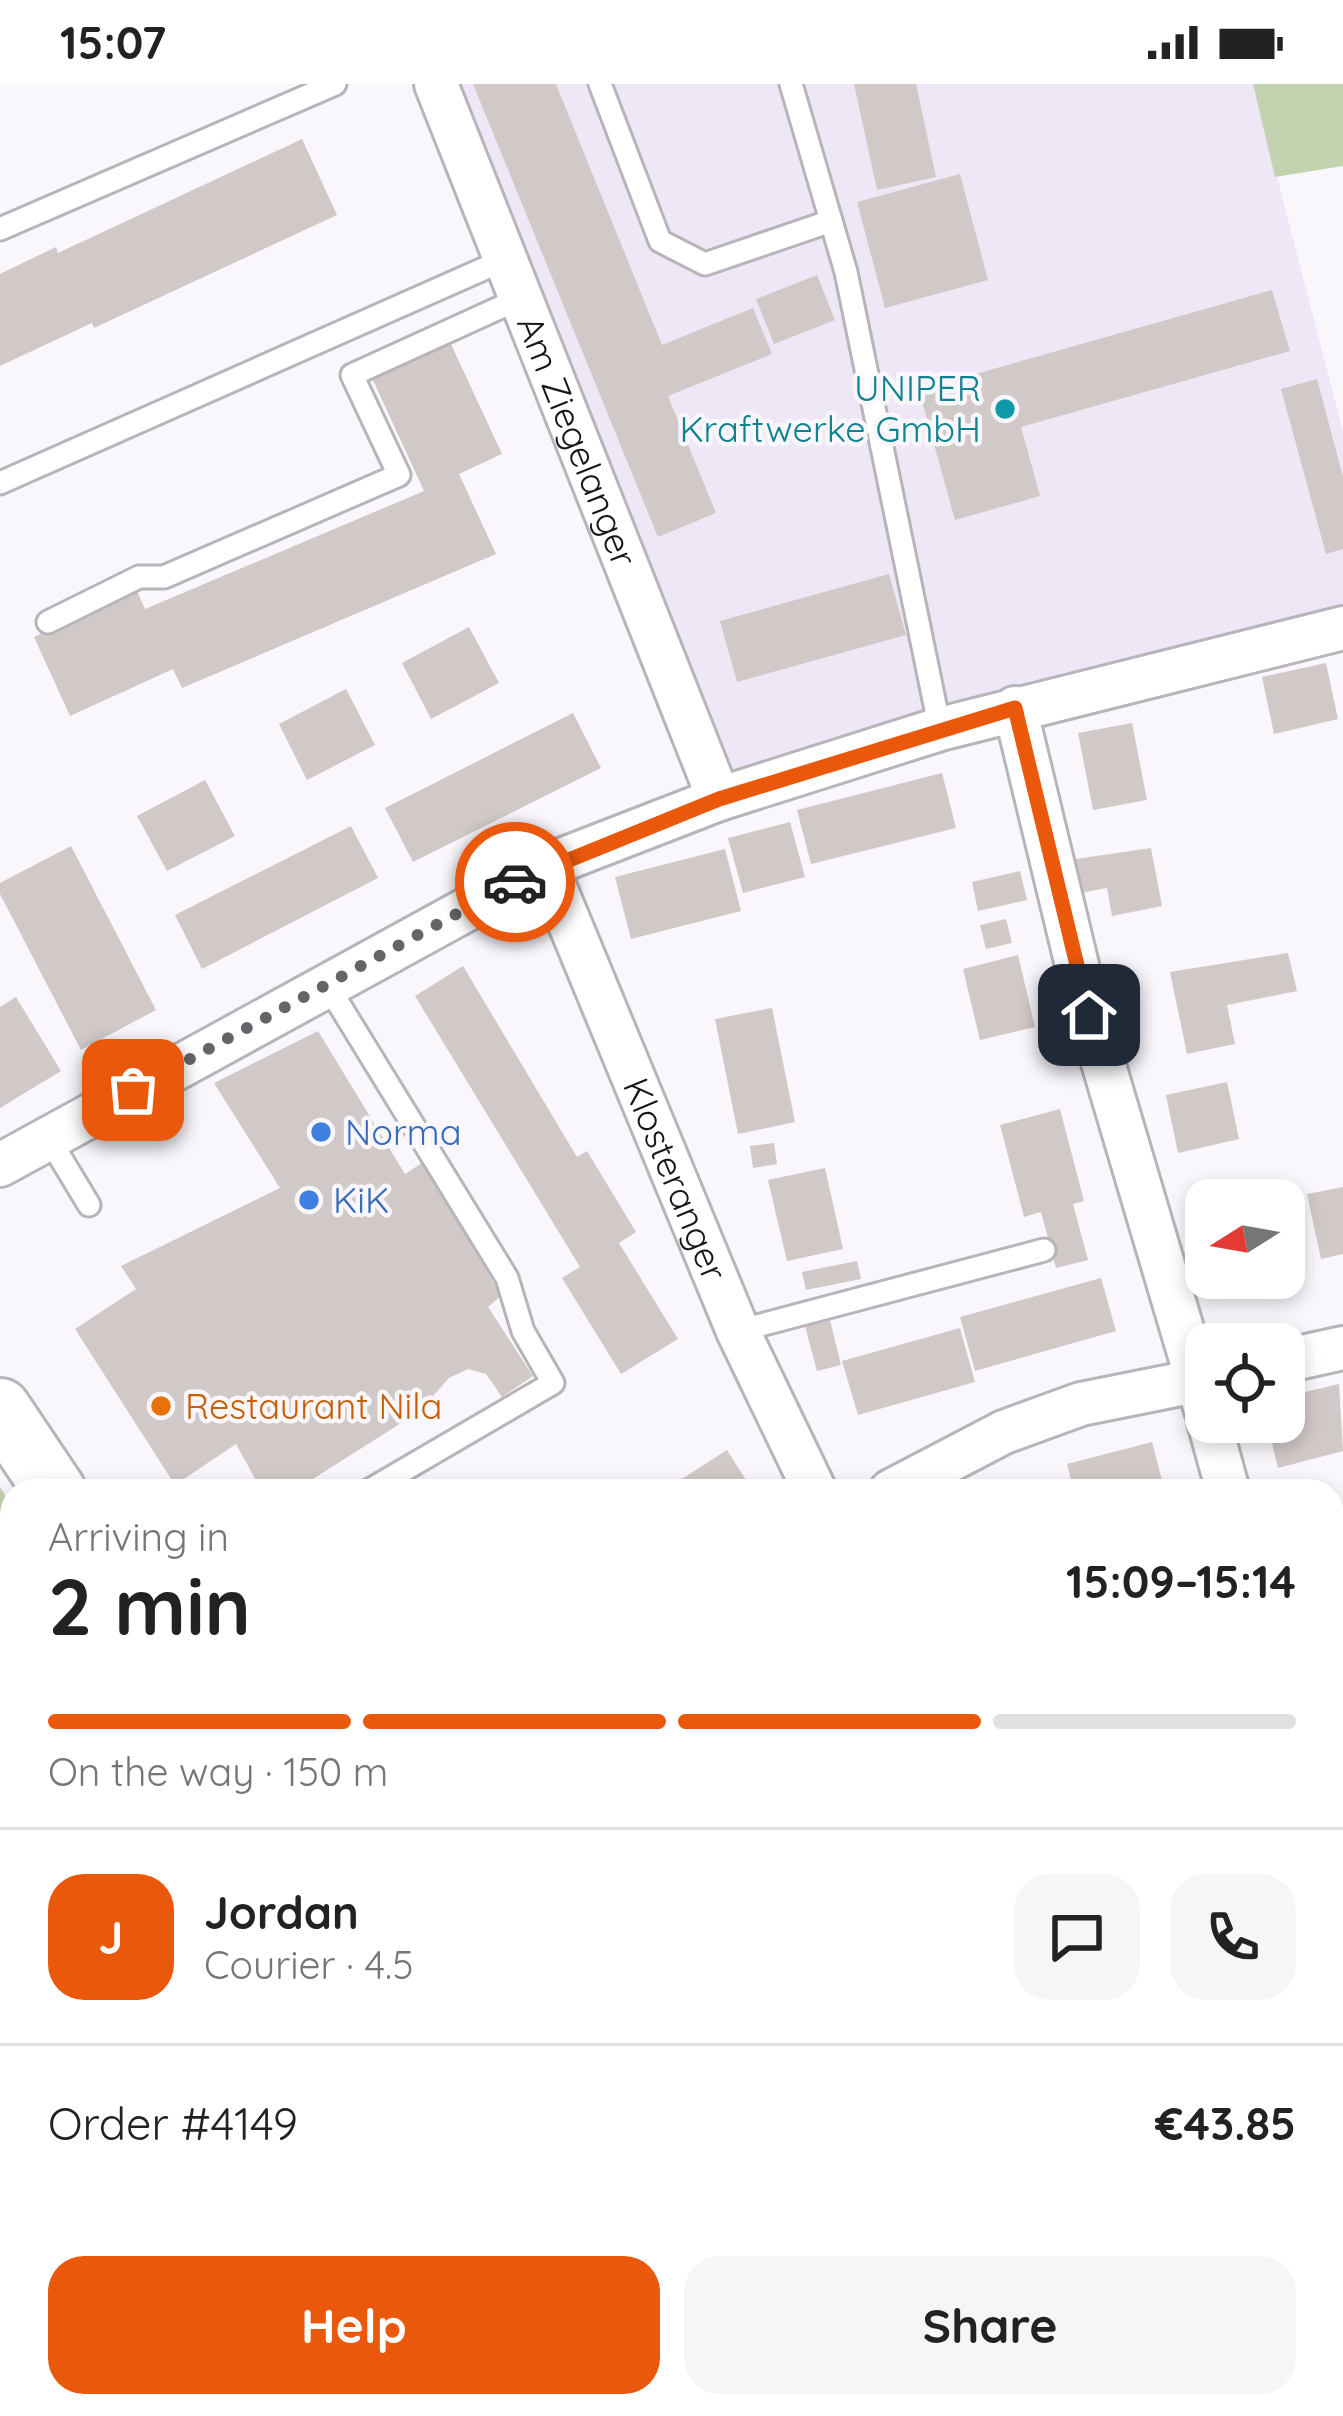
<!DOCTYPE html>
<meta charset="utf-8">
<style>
:root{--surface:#fff;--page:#f6f6f6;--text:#222;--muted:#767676;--line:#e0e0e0;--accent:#ea580c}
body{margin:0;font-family:Quicksand,sans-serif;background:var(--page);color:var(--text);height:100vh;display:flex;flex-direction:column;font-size:45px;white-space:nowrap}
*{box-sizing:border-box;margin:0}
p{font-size:39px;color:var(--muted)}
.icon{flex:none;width:66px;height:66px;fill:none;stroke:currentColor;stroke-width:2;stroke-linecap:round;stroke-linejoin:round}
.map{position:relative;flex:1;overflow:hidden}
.details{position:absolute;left:0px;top:1395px;width:1344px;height:939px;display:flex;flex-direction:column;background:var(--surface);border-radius:36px 36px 0 0;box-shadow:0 6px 18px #0003}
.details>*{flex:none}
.needle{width:78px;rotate:259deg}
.buttons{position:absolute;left:1185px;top:1095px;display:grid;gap:24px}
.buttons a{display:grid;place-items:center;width:120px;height:120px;border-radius:24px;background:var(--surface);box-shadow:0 6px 18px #0003;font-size:60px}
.pin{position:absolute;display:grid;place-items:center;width:102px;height:102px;color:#fff;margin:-51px;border-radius:24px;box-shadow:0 6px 18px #0006}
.courier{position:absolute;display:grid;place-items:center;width:120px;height:120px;margin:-60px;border:9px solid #ea580c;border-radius:50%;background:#fff;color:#222;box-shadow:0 3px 15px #0007}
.summary em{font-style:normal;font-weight:700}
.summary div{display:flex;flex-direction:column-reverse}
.summary{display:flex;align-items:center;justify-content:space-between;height:204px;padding:0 48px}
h1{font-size:78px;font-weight:700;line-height:90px}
.bar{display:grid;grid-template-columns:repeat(4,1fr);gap:18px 12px;align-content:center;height:144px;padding:0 48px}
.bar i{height:15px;border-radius:9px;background:var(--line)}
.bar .active{background:var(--accent)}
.bar p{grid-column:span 4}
.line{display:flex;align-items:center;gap:30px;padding:0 48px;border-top:3px solid var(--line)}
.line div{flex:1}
.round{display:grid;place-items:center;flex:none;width:126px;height:126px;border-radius:36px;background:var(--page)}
.cta{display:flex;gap:24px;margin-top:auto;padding:24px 48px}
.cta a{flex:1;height:138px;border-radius:36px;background:var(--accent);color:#fff;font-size:48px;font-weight:700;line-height:138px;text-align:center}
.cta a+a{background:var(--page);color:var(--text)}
.status{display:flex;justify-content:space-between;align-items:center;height:84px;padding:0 60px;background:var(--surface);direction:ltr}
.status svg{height:33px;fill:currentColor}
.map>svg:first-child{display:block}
.built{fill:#eee7f5}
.green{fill:#c3d3b0}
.building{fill:#d1c8c8}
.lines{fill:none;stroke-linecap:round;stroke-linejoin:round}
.service-casing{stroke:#b7b4ba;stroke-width:27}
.minor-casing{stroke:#b7b4ba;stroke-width:48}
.secondary-casing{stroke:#b7b4ba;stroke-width:66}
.service{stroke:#fff;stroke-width:21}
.minor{stroke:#fff;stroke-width:42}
.secondary{stroke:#fff;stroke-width:60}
.done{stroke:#666468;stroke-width:12;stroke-dasharray:0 21.6}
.route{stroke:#ea580c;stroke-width:15}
.culture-dot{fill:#0f9aa8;stroke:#f9f6fc;stroke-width:4.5}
.shop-dot{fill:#3f7fe0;stroke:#f9f6fc;stroke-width:4.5}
.food-dot{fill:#e8710a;stroke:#f9f6fc;stroke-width:4.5}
.labels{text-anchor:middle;stroke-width:9;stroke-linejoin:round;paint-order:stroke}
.culture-label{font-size:36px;fill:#0d838f;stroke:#f9f6fc;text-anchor:end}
.street-label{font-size:36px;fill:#171619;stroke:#f9f6fc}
.shop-label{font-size:36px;fill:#366cbe;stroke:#f9f6fc;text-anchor:start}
.food-label{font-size:36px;fill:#c56008;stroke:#f9f6fc;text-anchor:start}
</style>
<div class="status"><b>15:07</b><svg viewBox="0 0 49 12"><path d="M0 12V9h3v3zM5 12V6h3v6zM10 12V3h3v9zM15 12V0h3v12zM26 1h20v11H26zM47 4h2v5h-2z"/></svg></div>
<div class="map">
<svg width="1343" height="2332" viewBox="0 0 1343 2332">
<rect width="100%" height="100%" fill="#f9f6fc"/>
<polygon class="built" points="449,0 1253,0 1343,348 1343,525 723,708"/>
<g class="green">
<polygon points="1253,0 1343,0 1343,82 1275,93"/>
<polygon points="0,1403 12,1422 12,1543 0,1524"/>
<polygon points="12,1584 12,2091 0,2098 0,1591"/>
</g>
<g class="building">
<polygon points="473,0 556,0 662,261 753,224 772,270 668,312 716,429 658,453"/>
<polygon points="854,0 916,0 936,93 877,106"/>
<polygon points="302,55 337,131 94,244 92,239 0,282 0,190 56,163 58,169"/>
<polygon points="960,90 988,196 885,224 857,118"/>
<polygon points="817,191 835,236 774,260 756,215"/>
<polygon points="1272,206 1290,267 1021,343 1040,412 955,436 919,306"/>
<polygon points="450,258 502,370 459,390 496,470 182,604 173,585 70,632 34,553 136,505 145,525 424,407 372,294"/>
<polygon points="1317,295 1343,393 1343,465 1326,470 1281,305"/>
<polygon points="889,490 906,551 737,598 720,537"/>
<polygon points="469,543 499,599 431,635 402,579"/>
<polygon points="1326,579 1338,635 1274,650 1262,593"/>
<polygon points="346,605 375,661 307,696 279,640"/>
<polygon points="573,629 601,684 413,778 385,724"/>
<polygon points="1132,639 1147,716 1093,726 1078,649"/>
<polygon points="942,689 956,744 811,780 797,726"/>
<polygon points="205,696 235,752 167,787 137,732"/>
<polygon points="790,738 805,793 743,809 728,754"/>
<polygon points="351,742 378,794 202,885 175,831"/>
<polygon points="71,762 156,926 81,966 0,810 0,799"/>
<polygon points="1151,764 1162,822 1112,832 1107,804 1075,810 1069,776"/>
<polygon points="725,765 741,827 631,855 615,793"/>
<polygon points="1020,787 1027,816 978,827 972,798"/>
<polygon points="1006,835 1012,859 986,865 980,841"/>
<polygon points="1288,869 1297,907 1227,921 1235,960 1187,970 1170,888"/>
<polygon points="1018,871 1035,943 980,956 963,885"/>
<polygon points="463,882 577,1073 587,1067 636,1148 619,1159 678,1255 621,1290 562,1194 580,1183 415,912"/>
<polygon points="16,913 61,987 0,1024 0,923"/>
<polygon points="772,924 795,1038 738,1050 715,935"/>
<polygon points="318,947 405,1090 425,1077 501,1212 488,1223 533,1292 502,1313 486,1290 468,1285 449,1294 420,1327 294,1407 262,1407 236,1360 175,1401 75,1245 136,1205 121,1182 280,1104 214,999"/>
<polygon points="1227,998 1239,1055 1178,1069 1166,1011"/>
<polygon points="1060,1025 1084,1117 1073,1120 1088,1176 1056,1184 1041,1128 1024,1133 1000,1041"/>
<polygon points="774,1059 777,1080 753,1084 750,1062"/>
<polygon points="825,1084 843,1165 787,1177 768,1096"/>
<polygon points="1343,1103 1343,1170 1321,1175 1307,1110"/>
<polygon points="857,1177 861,1195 806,1206 802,1188"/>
<polygon points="1101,1194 1116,1247 975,1287 960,1233"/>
<polygon points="830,1236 841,1281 817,1287 805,1242"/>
<polygon points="960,1244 975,1298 858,1331 842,1277"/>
<polygon points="1339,1300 1343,1367 1278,1384 1267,1338 1284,1338 1284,1313"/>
<polygon points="1152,1358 1165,1407 1074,1407 1067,1380"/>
<polygon points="727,1366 753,1407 663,1407"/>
<polygon points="1343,1469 1343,1538 1332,1540 1332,1472"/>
<polygon points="1343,2043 1343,2096 1332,2102 1332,2049"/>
<polygon points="12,2168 12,2246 4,2252 0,2176"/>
<polygon points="1332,2173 1343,2194 1343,2323 1336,2327"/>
<polygon points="101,2322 192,2322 199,2332 108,2332"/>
<polygon points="359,2322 394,2322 378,2332 365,2332"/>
<polygon points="415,2322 463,2322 446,2332 421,2332"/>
<polygon points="574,2322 585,2322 591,2332 557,2332"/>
<polygon points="684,2322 739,2322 723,2332 690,2332"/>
<polygon points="897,2322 965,2322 971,2332 903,2332"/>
<polygon points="1120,2322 1168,2322 1170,2325 1157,2332 1126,2332"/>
<polygon points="1209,2322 1262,2322 1243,2332 1214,2332"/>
</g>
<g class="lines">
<g class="service-casing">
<g id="service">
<polyline points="600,0 660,157 705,180 831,137"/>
<polyline points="791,0 846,188 940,645"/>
<polyline points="0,145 335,0"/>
<polyline points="0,399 506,175"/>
<polyline points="48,538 139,493 164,493 399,391 352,291 521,214"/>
<polyline points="326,899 507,1194 523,1247 553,1299 368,1407"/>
<polyline points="48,1053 89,1121"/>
<polyline points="738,1247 1044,1166"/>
<polyline points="1332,1463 1343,1461"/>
<polyline points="0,2118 12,2109"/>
<polyline points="77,2322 85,2332"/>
<polyline points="17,2332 30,2322"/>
</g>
</g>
<g class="minor-casing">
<g id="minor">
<path id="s1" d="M436 0 719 715"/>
<polyline points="1015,624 1089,931 1206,1326"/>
<path id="s2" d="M546 782 738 1247 815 1407"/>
<polyline points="0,1081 546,782 719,715 940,645 1343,544"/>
<polyline points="1284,1277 1343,1264"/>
<polyline points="1209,1338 1228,1407"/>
<polyline points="891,1407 1004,1348 1081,1320 1206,1295"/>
<polyline points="1332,1797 1343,1838"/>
<polyline points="1332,2021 1343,2016"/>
<polyline points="771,2332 788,2322"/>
</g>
</g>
<g class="secondary-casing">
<g id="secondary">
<polyline points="0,1325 55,1407"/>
<polyline points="625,2322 631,2332"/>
</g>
</g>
<use href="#service" class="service"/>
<use href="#minor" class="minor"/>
<use href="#secondary" class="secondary"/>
</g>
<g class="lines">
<polyline class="done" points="133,1006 515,798"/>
<polyline class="route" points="515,798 719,715 1015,624 1089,931"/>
</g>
<circle class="culture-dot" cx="1005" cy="325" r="12"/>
<g class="shop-dot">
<circle cx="321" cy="1048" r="12"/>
<circle cx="309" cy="1116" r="12"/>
</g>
<circle class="food-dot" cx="161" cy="1322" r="12"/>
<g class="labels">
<g class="culture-label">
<text x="981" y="317">UNIPER<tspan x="981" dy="41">Kraftwerke GmbH</tspan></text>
</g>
<g class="street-label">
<text dy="13" stroke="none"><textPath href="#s1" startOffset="384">Am Ziegelanger</textPath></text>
<text dy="13" stroke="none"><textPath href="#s2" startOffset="339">Klosteranger</textPath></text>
</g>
<g class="shop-label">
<text x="345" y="1061">Norma</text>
<text x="333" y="1129">KiK</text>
</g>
<g class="food-label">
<text x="185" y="1335">Restaurant Nila</text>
</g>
</g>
</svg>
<div class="buttons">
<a><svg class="needle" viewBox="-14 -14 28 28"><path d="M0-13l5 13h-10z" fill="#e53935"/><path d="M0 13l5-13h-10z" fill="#767676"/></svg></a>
<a><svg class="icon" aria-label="locate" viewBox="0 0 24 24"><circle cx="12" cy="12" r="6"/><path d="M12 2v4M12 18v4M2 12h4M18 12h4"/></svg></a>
</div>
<div class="pin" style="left:133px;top:1006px;background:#ea580c"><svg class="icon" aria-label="bag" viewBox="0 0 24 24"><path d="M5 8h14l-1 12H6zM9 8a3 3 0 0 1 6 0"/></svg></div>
<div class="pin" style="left:1089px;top:931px;background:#1f2937"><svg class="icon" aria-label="home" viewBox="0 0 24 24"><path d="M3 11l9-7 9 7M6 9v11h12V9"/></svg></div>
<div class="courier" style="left:515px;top:798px"><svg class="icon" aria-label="car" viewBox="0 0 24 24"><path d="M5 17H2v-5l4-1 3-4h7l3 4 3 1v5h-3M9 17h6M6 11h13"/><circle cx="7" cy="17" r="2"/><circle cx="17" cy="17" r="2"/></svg></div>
<section class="details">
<div class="summary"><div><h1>2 min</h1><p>Arriving in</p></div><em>15:09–15:14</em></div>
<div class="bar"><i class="active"></i><i class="active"></i><i class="active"></i><i></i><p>On the way · 150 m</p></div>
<div class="line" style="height:216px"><b class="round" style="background:var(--accent);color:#fff">J</b><div><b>Jordan</b><p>Courier · 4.5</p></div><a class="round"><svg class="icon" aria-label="chat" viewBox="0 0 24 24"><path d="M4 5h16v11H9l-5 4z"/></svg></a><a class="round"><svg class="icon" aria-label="phone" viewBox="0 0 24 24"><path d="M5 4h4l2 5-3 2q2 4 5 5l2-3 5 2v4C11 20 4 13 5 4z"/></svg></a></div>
<div class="line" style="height:156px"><div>Order #4149</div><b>€43.85</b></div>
<div class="cta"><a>Help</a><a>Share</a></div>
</section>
</div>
